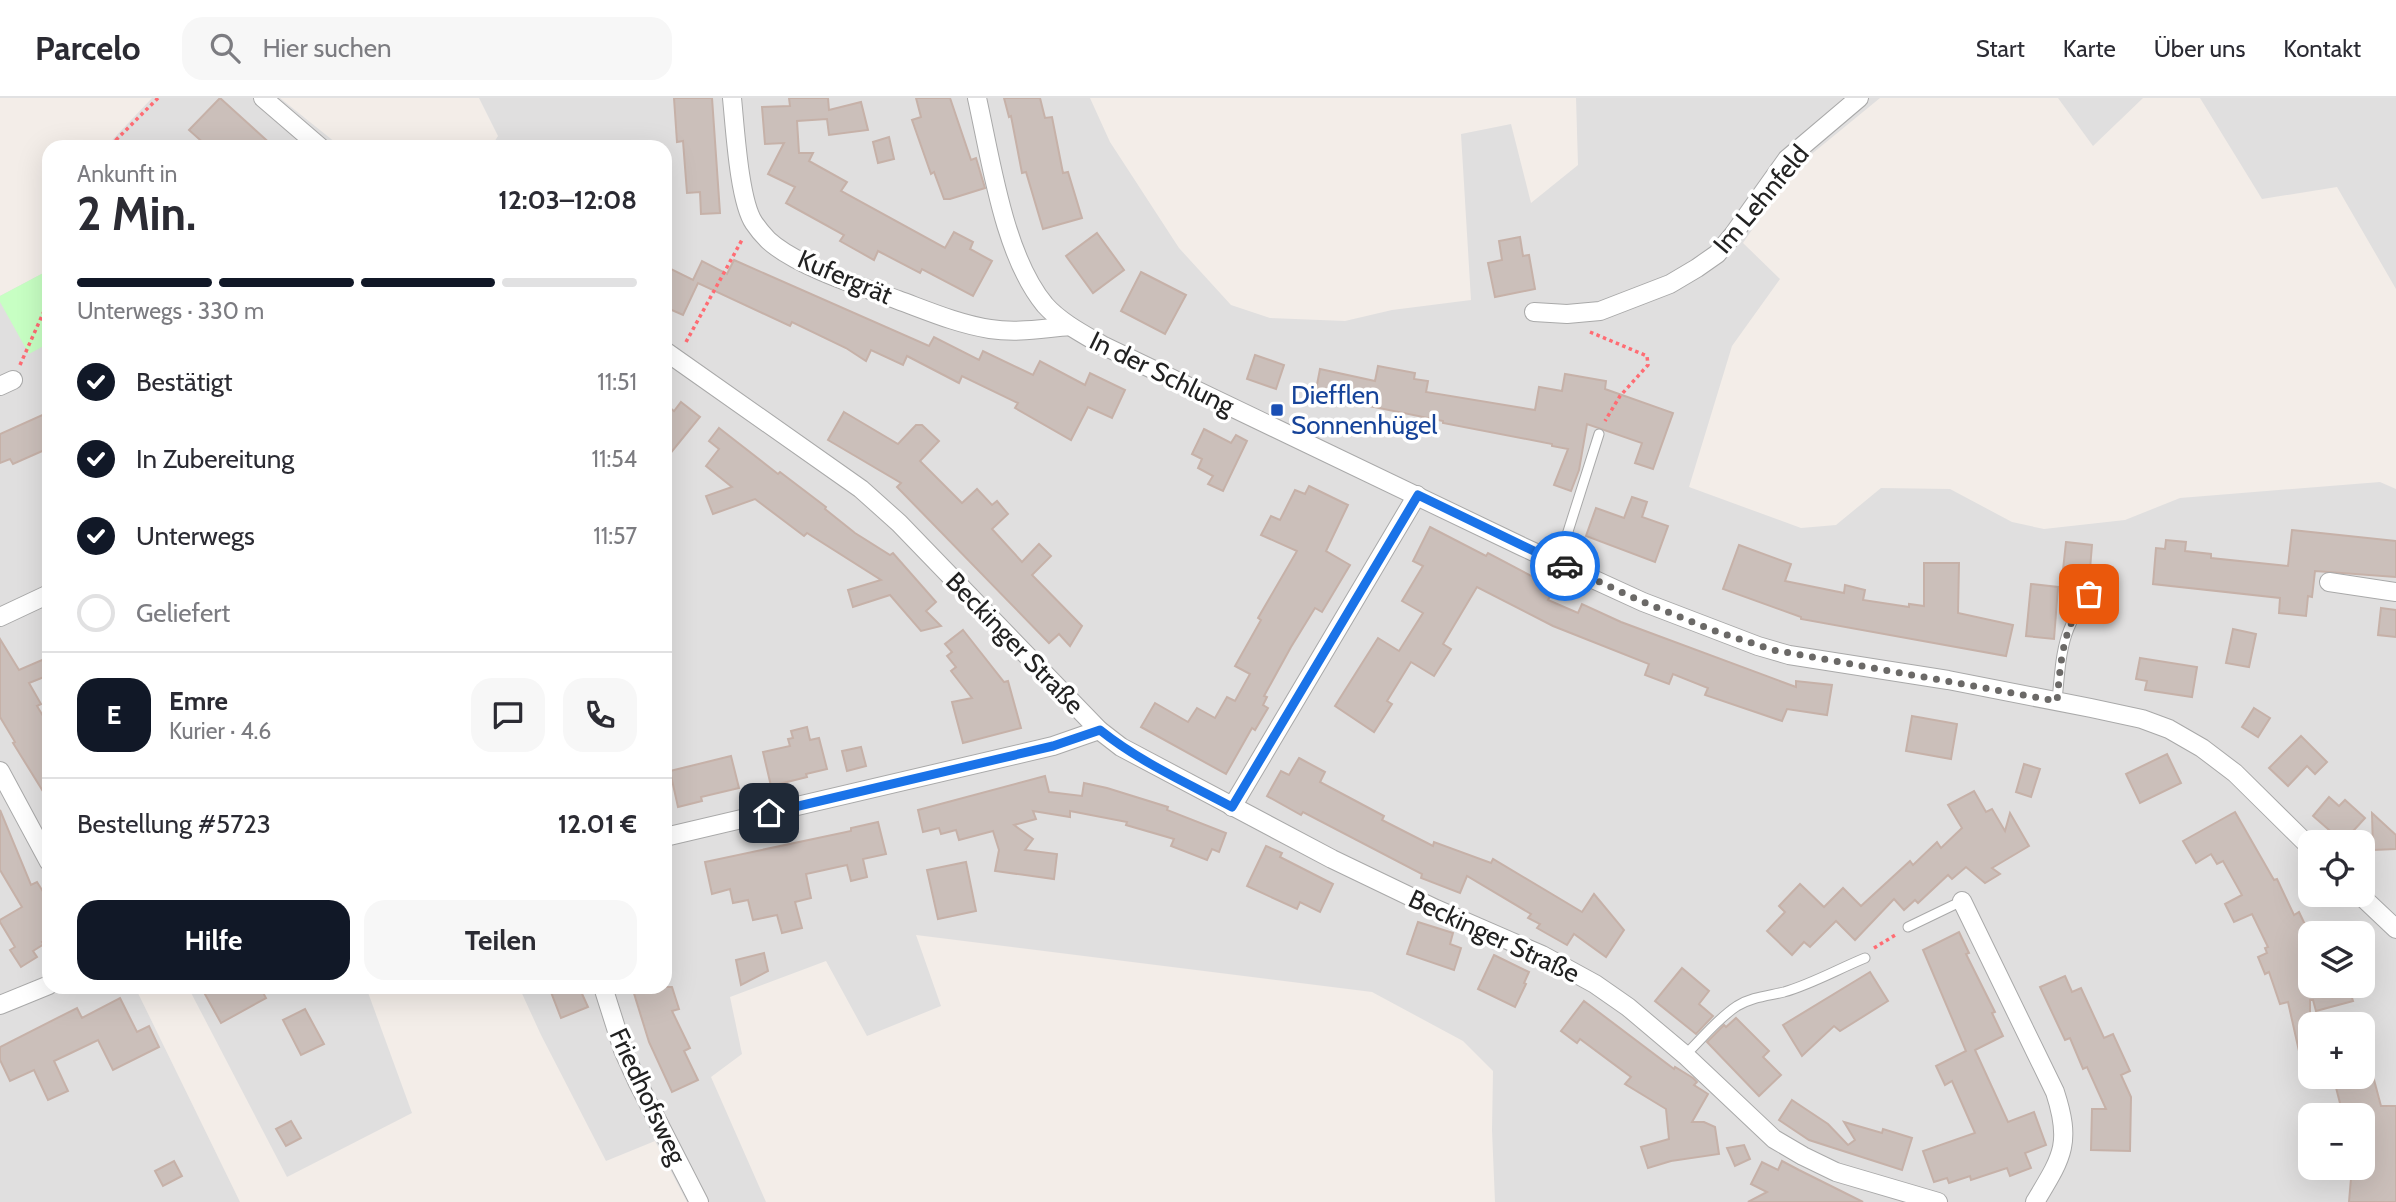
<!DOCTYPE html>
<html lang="de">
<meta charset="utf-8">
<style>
:root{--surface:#fff;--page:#f7f7f7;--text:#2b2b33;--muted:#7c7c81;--line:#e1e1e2;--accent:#111827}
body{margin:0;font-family:Cabin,sans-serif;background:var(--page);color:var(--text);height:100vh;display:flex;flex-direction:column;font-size:26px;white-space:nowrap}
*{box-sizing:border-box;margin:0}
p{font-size:23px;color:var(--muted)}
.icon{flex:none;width:38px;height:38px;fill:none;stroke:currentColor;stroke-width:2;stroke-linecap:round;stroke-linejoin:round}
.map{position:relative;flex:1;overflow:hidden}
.side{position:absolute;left:42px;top:42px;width:630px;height:854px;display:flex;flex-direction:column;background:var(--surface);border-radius:21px;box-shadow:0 7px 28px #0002}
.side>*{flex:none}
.buttons{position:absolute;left:2298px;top:732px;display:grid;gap:14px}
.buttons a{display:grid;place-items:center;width:77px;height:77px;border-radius:14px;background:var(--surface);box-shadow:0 7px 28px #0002;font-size:35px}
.pin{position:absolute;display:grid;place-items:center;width:60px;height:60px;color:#fff;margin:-30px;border-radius:14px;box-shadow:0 4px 10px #0006}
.courier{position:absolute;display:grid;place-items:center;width:70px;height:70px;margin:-35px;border:5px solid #1a73e8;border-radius:50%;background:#fff;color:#222;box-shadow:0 2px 9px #0007}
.headline em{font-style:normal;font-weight:700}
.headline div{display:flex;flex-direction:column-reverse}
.headline{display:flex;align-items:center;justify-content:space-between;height:119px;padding:0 35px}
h1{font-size:46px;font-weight:700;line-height:52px}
.bar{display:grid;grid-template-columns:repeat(4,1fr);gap:10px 7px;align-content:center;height:84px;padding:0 35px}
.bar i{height:9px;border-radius:5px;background:var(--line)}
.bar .current{background:var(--accent)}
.bar p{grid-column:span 4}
.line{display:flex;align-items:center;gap:18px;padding:0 35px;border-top:2px solid var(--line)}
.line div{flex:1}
.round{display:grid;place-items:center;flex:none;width:74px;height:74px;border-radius:21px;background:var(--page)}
ol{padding:0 35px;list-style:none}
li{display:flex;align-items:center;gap:21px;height:77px}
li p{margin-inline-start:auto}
li .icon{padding:7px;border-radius:50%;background:var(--accent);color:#fff;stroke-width:4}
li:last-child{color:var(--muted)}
li i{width:38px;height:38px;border:4px solid var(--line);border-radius:50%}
.action{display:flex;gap:14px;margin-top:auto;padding:14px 35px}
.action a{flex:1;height:80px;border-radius:21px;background:var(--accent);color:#fff;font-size:28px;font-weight:700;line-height:80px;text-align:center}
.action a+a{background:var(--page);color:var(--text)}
header{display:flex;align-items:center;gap:42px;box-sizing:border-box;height:98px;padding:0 35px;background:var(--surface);border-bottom:2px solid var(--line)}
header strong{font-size:33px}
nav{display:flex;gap:38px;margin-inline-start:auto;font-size:24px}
.search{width:490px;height:63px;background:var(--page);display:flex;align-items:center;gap:18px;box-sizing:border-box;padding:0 24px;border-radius:21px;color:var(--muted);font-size:26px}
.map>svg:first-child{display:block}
.residential{fill:#e0dfdf;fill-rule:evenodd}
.park{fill:#c7ffc3}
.building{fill:#cbbfba;stroke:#c6b1a8;stroke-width:2}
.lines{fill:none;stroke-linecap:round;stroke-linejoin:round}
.service-casing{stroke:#a9a9a9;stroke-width:11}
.minor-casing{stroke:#a9a9a9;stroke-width:20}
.path{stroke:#ff6c73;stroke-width:3.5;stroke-dasharray:3.5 3.5;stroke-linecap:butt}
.service{stroke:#fff;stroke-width:9}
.minor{stroke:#fff;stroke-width:18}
.done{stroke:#6b6967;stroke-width:7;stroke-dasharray:0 12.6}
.route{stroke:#1a73e8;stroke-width:9}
.transit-dot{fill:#1a4fb4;stroke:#fff;stroke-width:2.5}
.labels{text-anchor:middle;stroke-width:7;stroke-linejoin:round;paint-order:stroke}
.street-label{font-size:26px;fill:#222;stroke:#fff}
.transit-label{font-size:26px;fill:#164399;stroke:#fff;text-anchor:start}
</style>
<header>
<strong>Parcelo</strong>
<div class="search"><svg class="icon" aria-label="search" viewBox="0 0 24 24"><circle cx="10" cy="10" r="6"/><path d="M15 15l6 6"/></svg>Hier suchen</div>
<nav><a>Start</a><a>Karte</a><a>Über uns</a><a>Kontakt</a></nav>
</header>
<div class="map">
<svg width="2396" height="1104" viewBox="0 0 2396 1104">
<rect width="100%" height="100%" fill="#f3ede8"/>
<g class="residential">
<polygon points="152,0 280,0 341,49 108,49 113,41"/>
<path d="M479 0H1090L1110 44 1179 150 1231 207 1270 220 1345 223 1392 212 1471 202 1461 36 1511 26 1531 105 1578 67 1576 0H1880L1808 59 1786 82 1743 145 1780 181 1732 248 1689 389 1801 430 1836 427 1881 390 1950 391 2012 424 2044 431 2125 422 2180 400 2380 384 2396 391V1104H1495L1492 1032 1493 973 1463 943 1372 894 916 837 941 908 867 938 826 863 730 899 742 956 711 979 766 1104H687L655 1043 606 1063 541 937 519 889H665V49H491L498 38ZM2310 744H2362V796H2310ZM2310 835H2362V887H2310ZM2310 926H2362V978H2310ZM2310 1017H2362V1069H2310Z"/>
<polygon points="2058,0 2143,0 2093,48"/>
<polygon points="2200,0 2396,0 2396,191 2337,89 2262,101"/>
<polygon points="49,172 49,889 135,889 240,1104 0,1104 0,198"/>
<polygon points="188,889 366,889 412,1015 287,1079"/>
</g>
<polygon class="park" points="49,172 49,245 29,256 0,204 0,198"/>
<g class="building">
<polygon points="220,0 274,49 208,49 189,32"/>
<polygon points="674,0 712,0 720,115 701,116 700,94 687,95 683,43 677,44"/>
<polygon points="789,0 828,0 829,12 861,4 868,32 829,37 827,21 797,23 799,55 813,55 809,63 847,84 841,93 945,150 954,134 973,144 970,151 992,163 973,198 922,171 920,175 878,153 874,162 840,143 844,137 786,105 795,89 768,76 784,45 765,46 762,9 790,8"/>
<polygon points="916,0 950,0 971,62 976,60 985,90 950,101 944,101 934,74 931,76 912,22 921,19"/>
<polygon points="1004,0 1040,0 1045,20 1052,19 1063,75 1068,74 1082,120 1043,131 1026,74 1022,75 1011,18 1009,19"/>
<polygon points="889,39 894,61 878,65 873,44"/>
<polygon points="1097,135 1124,172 1093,195 1066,158"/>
<polygon points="1520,139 1523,158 1529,157 1535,191 1495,199 1488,165 1502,162 1499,143"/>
<polygon points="734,162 929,248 934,239 979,262 983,253 1033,277 1040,263 1085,287 1090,275 1125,292 1112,320 1088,309 1071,342 1015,310 1018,305 962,278 959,285 907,258 903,267 871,252 866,263 846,250 792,224 790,228 698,185 683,217 665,209 665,168 693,182 702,163 727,176"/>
<polygon points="1141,174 1186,197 1165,236 1121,213"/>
<polygon points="1255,257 1284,267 1276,291 1247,281"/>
<polygon points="1378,268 1415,275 1414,281 1428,283 1426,294 1535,312 1539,289 1562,293 1565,276 1606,283 1605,291 1673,315 1653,371 1635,365 1642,345 1587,326 1579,372 1571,393 1554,387 1568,351 1552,348 1552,346 1443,325 1443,323 1315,297 1320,271 1375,283"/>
<polygon points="681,304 700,319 665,362 665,306 674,313"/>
<polygon points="49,314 49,350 13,366 10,361 0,365 0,336"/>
<polygon points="844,314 898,346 916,327 922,327 939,343 920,363 962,405 977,391 992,407 997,403 1008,416 992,431 1022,464 1039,446 1051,458 1032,477 1082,528 1070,548 1059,536 1049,545 897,389 901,385 828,342"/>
<polygon points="719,330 778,376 780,374 826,409 825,411 855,435 890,457 893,455 936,504 926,513 941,528 921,533 890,497 853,509 848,492 881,482 807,435 804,438 755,401 713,416 706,398 732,389 706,368 719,351 709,343"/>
<polygon points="1204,331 1231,345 1236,337 1247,343 1223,393 1208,386 1213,378 1198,370 1202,361 1192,356"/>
<polygon points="1309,388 1348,407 1326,453 1350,467 1322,514 1315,510 1291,549 1264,598 1267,599 1263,607 1268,610 1255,632 1252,630 1226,676 1141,629 1155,605 1188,624 1197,610 1215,620 1227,599 1235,603 1250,576 1235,568 1261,522 1258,520 1297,453 1261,437 1271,418 1280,422 1295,392 1305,396"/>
<polygon points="1632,399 1647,404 1642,419 1668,428 1655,464 1586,438 1596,410 1624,420"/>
<polygon points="1430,429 1486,458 1488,455 1554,490 1548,502 1578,515 1582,506 1621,524 1796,589 1796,583 1832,587 1827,617 1787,611 1782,623 1705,597 1708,590 1673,576 1669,586 1645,577 1649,566 1553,528 1477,489 1443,546 1451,551 1434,578 1411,564 1387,603 1392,606 1374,634 1335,608 1378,540 1399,553 1423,515 1402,503 1423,468 1413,463"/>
<polygon points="2292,432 2396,443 2396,479 2315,473 2312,499 2308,498 2306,518 2279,515 2280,500 2153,486 2156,450 2165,451 2166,442 2186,444 2185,453 2211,456 2211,460 2288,468"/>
<polygon points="2066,444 2092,447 2089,483 2062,481"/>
<polygon points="1739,447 1791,466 1785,483 1844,495 1845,487 1865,492 1863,502 1909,509 1909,506 1924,508 1924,465 1959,465 1958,515 2013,527 2006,558 1801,521 1801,519 1723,491"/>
<polygon points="2031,486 2058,489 2054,541 2026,538"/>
<polygon points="2381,510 2396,512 2396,539 2378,537"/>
<polygon points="2233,531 2256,536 2249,569 2226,565"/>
<polygon points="963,532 1004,584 1008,583 1021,630 963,645 952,604 972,600 951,573 956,569 947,558 952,554 945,546"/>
<polygon points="0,541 19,572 49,559 49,577 29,585 41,606 37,608 49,628 49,703 13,645 15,644 0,619"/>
<polygon points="2140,560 2197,569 2192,599 2145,592 2147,583 2136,581"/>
<polygon points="2254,610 2270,620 2258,639 2242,629"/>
<polygon points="1912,618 1957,626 1951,661 1906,653"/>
<polygon points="807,629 810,642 819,640 827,671 806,676 807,679 771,688 763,654 790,648 788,641 793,640 791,633"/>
<polygon points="2301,638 2327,664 2315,676 2307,668 2288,688 2269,670"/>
<polygon points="861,649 866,668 847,673 842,653"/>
<polygon points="2167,656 2181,685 2140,705 2126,676"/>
<polygon points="731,658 739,690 701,699 702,703 678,709 670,673"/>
<polygon points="1299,660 1325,674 1320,684 1384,718 1382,722 1433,748 1434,744 1491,765 1493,761 1582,814 1594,796 1624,832 1606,859 1574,836 1567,847 1537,830 1540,826 1528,820 1531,816 1467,778 1460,795 1421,780 1422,776 1303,714 1301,717 1267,698 1281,673 1289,677"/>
<polygon points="2024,666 2040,671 2031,699 2016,694"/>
<polygon points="1045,678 1049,694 1082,698 1084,685 1107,690 1168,709 1167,712 1226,735 1219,754 1212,751 1207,762 1171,748 1174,741 1126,727 1127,724 1070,713 1070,719 1033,713 1036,721 1014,727 1033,741 1025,752 1057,756 1054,781 995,773 999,752 993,733 959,742 956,732 941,736 939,730 923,734 918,712"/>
<polygon points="1974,693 1986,714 1992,711 2005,733 2010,715 2029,748 1992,770 2000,776 1985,785 1966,769 1952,781 1948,777 1918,805 1915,802 1904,812 1894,801 1855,842 1836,823 1810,849 1804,844 1792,857 1767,833 1785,814 1779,808 1800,786 1824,809 1843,790 1861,808 1910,763 1913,767 1937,744 1941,750 1962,730 1948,707"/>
<polygon points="2329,699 2339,708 2345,702 2365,720 2343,744 2313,718"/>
<polygon points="0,712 31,787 37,784 49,803 49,839 42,844 44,846 33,853 37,859 21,869 10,852 15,849 0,824 0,822 22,809 0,772"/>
<polygon points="2235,714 2274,782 2277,781 2294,817 2299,814 2310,837 2310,887 2348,887 2353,903 2316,913 2313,902 2310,902 2310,970 2303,971 2288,904 2280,906 2269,874 2265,876 2258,859 2267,855 2265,850 2268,849 2252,816 2234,824 2225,806 2242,797 2223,763 2217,766 2211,756 2196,765 2183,743"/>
<polygon points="2372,715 2396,737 2396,751 2373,752"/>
<polygon points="878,724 886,756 863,761 867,779 851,783 847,767 806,776 811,800 795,804 802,830 782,835 777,817 753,822 748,802 733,805 730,791 712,796 705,764 851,733 851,730"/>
<polygon points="1266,748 1282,755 1280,759 1333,786 1320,814 1300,804 1297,811 1247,788"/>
<polygon points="966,764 976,813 938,821 927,772"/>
<polygon points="1418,824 1453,835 1450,846 1461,850 1454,872 1407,856"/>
<polygon points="1959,834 1969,855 1966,856 1995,914 1992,915 2003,938 1975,952 2008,1024 2034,1014 2046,1047 2025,1055 2031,1070 2010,1078 2007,1070 1971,1082 1970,1078 1949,1085 1947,1080 1934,1084 1923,1053 1975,1035 1952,983 1945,987 1936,968 1966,953 1923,852"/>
<polygon points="764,855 768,873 741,887 736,862"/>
<polygon points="1494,857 1529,874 1524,885 1526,886 1515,909 1478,891"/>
<polygon points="1682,870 1709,893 1699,906 1713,918 1696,936 1655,903"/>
<polygon points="1870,874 1888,903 1840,933 1834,928 1802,958 1783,927"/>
<polygon points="2065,878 2072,894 2081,890 2104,940 2113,936 2130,973 2121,977 2131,999 2130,1053 2091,1052 2092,1011 2106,1011 2087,969 2083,971 2070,940 2065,942 2040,889"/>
<polygon points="201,889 260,889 266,900 221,925"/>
<polygon points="549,889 579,889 588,909 561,920"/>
<polygon points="632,889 672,889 679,911 672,913 690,950 684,953 698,982 672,994 649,944"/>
<polygon points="120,900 137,934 149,928 159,949 113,972 98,942 71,955 54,963 68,993 48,1002 34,972 10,983 0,962 0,949 77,910 82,920"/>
<polygon points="1584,903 1674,971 1675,969 1693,980 1697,984 1694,987 1708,996 1692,1024 1704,1024 1715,1029 1719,1056 1671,1063 1648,1070 1641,1049 1669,1041 1666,1011 1625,986 1631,979 1580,941 1577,945 1561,933"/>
<polygon points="305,911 324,946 301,957 283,922"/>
<polygon points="1736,920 1769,953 1763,959 1781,977 1759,998 1707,944 1724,927 1726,929"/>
<polygon points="2333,978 2373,978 2381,1008 2396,1008 2396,1104 2349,1104 2352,1069 2362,1069 2362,1009 2349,1012 2348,1007 2341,1009"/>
<polygon points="1792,1002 1828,1026 1848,1047 1855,1042 1844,1024 1882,1035 1883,1031 1912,1040 1902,1072 1809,1042 1779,1022"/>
<polygon points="291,1023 301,1040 286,1048 276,1031"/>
<polygon points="1744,1047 1750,1061 1735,1068 1727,1050"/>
<polygon points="174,1063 182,1078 163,1088 155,1073"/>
<polygon points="1782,1063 1799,1072 1863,1104 1748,1104 1767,1094 1751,1086 1762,1064 1778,1072"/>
</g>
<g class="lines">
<g class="service-casing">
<g id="service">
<polyline points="1558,465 1599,336"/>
<path d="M2057 603C2062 548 2062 529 2098 484"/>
<polyline points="1908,829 1962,803"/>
<path d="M1685 957C1702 941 1717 921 1737 908 1752 899 1767 898 1784 894 1812 886 1838 871 1865 860"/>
</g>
</g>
<g class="minor-casing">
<g id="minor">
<polyline points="263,0 320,49"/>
<path d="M732 0C735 29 739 103 754 125 758 131 763 137 768 142 796 168 862 189 898 202 928 213 958 226 990 231 1016 235 1043 231 1069 228"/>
<path d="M977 0C991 62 1004 158 1045 207 1060 224 1083 236 1102 247L1523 449 1643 504 1758 548 1789 557 1948 582 2091 610 2142 621 2169 631 2202 650 2235 675 2310 749"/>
<polyline points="1534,214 1567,216 1600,213 1670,186 1697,170 1717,156 1733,137 1787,61 1859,0"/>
<polyline points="665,253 861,391 899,425 1099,632 1121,649 1332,761 1436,811 1542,857 1595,886 1628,909 1685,957 1774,1041 1803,1058 1836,1074 1938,1104"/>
<polyline points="0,288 13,282"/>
<polyline points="2329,484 2396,494"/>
<polyline points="0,519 49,496"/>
<polyline points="0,673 49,764"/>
<polyline points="1232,709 1417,397"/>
<polyline points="665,739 1053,648 1099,632"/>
<polyline points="2359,796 2396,831"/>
<path d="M1962 803 2055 994C2072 1046 2062 1059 2035 1104"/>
<polyline points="603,889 623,952 638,985 699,1104"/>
<polyline points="0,907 49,887"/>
</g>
</g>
<g class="path">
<polyline points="115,49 116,42 158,0"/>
<polyline points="1590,234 1647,258 1648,267 1620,298 1605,323"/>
<polyline points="686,244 743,140"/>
<polyline points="20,267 49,202"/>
<polyline points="1874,850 1897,836"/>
</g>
<use href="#service" class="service"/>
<use href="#minor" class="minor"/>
</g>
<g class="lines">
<path class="done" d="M1565 468 1643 504 1715 533 1773 552 2057 603C2061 562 2062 529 2089 496"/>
<path class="route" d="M769 715 1053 648 1100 632C1140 664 1187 685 1232 709L1418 397 1565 468"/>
</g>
<rect class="transit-dot" x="1270" y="305" width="14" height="14" rx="3.5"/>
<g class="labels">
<g class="street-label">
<text transform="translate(1761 101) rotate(-50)" y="9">Im Lehnfeld</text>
<text transform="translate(845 179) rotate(23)" y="9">Kufergrät</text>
<text transform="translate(1162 275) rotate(26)" y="9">In der Schlung</text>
<text transform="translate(1015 545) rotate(46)" y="9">Beckinger Straße</text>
<text transform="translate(1494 838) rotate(25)" y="9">Beckinger Straße</text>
<text transform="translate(648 998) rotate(65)" y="9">Friedhofsweg</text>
</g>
<g class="transit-label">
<text x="1291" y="306">Diefflen<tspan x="1291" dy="30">Sonnenhügel</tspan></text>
</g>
</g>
</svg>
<div class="buttons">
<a><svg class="icon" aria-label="locate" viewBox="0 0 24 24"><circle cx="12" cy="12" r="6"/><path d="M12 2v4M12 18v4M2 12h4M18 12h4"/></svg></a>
<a><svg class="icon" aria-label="layers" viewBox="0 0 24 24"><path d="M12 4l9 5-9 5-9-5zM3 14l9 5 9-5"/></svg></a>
<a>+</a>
<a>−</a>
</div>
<div class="pin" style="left:2089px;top:496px;background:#ea580c"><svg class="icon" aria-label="bag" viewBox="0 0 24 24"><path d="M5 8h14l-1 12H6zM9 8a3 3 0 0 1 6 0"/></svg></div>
<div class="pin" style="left:769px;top:715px;background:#1f2937"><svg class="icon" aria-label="home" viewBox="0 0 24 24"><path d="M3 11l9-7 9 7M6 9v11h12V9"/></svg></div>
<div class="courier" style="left:1565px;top:468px"><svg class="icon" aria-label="car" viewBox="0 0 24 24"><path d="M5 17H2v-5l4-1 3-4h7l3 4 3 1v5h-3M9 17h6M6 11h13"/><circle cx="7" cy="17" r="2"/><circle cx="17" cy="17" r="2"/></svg></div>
<section class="side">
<div class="headline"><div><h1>2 Min.</h1><p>Ankunft in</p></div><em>12:03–12:08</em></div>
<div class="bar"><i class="current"></i><i class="current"></i><i class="current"></i><i></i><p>Unterwegs · 330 m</p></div>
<ol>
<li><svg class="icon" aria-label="check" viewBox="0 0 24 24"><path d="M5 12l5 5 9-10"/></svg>Bestätigt<p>11:51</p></li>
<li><svg class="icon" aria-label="check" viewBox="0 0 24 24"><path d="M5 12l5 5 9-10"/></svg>In Zubereitung<p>11:54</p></li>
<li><svg class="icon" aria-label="check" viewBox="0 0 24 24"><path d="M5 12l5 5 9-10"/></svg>Unterwegs<p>11:57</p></li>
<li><i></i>Geliefert</li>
</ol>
<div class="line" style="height:126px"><b class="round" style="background:var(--accent);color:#fff">E</b><div><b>Emre</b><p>Kurier · 4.6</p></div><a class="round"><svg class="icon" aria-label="chat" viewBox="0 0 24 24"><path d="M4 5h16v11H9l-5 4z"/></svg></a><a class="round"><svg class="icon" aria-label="phone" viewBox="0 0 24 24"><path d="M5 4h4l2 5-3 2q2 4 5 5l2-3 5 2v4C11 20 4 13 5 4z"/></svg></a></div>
<div class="line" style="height:91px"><div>Bestellung #5723</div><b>12.01 €</b></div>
<div class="action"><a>Hilfe</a><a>Teilen</a></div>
</section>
</div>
